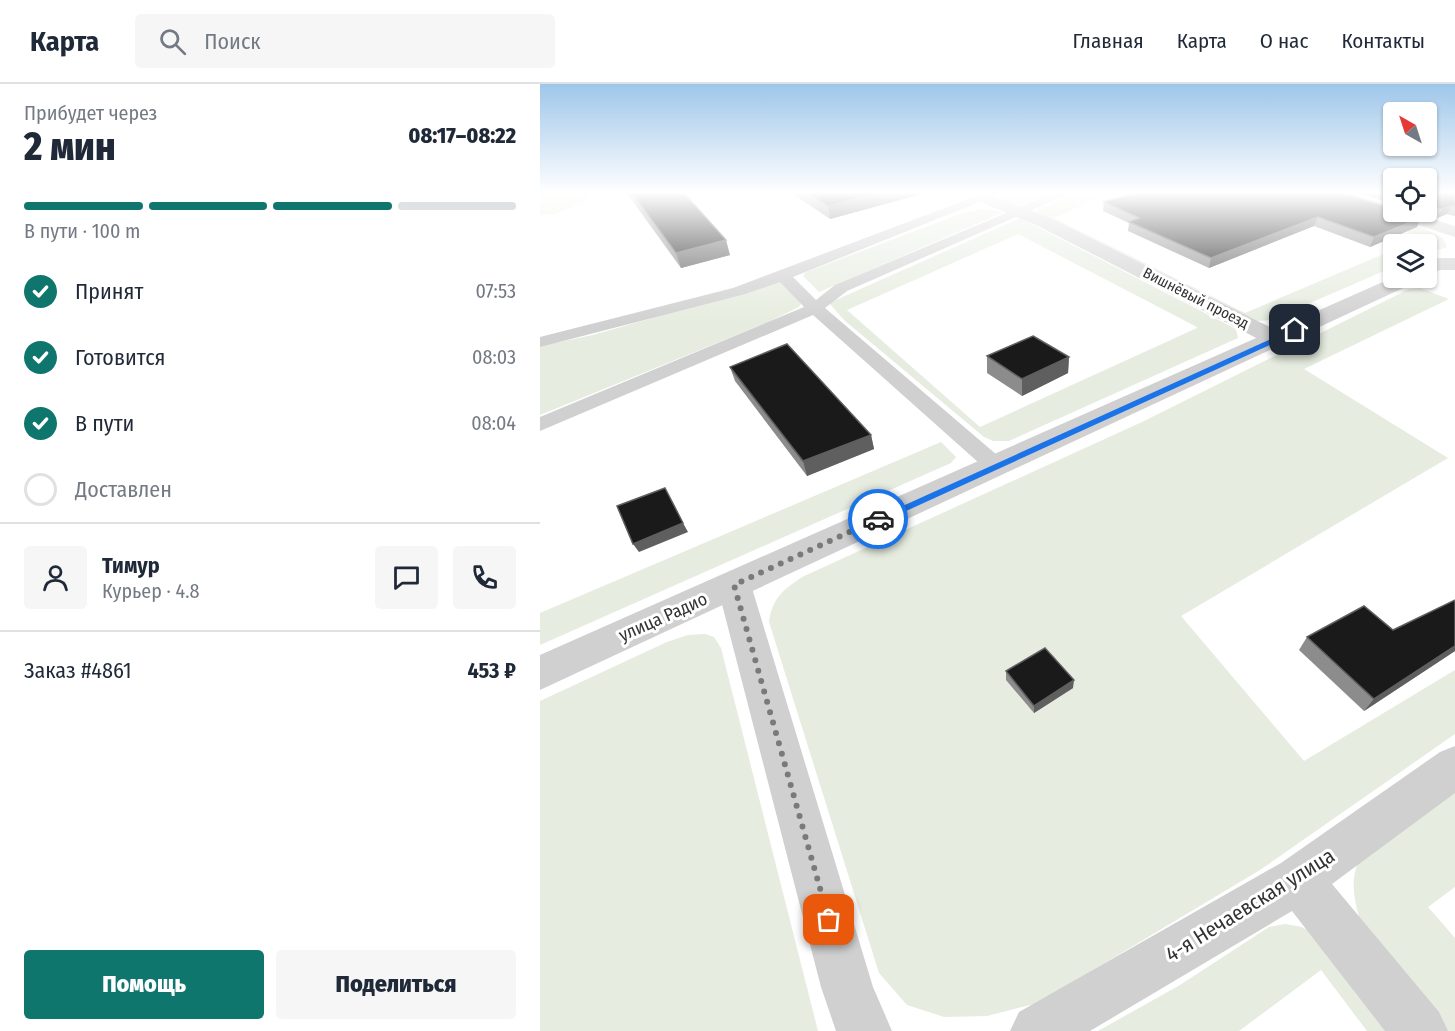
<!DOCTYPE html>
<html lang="ru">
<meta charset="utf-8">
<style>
:root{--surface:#fff;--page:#f6f6f7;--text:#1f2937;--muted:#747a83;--line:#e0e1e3;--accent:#0f766e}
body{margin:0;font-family:"Fira Sans Condensed",sans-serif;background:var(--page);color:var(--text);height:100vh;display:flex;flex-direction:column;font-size:22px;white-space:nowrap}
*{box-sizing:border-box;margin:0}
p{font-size:20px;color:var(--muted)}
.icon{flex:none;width:33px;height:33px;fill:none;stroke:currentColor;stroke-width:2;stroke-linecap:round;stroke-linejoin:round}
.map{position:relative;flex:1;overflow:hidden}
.sheet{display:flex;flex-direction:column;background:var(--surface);width:540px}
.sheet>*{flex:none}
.needle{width:39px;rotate:321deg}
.tools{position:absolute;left:843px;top:18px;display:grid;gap:12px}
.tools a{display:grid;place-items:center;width:54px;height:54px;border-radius:6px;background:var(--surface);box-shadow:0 2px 4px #0004;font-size:30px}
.pin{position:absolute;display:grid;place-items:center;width:51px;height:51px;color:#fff;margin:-26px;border-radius:12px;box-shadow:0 3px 9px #0006}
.courier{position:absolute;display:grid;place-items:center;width:60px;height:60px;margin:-30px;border:4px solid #1a73e8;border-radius:50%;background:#fff;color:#222;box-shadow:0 2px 8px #0007}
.headline em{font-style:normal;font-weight:800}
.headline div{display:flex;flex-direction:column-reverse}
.headline{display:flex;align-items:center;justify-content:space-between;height:102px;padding:0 24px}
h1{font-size:39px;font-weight:800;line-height:45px}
.bar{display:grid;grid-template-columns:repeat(4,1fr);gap:9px 6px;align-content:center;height:72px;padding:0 24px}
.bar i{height:8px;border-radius:4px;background:var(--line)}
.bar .active{background:var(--accent)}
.bar p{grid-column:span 4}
.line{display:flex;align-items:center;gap:15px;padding:0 24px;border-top:2px solid var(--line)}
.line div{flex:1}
.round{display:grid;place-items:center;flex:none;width:63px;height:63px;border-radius:6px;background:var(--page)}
ol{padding:0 24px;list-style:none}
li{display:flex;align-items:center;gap:18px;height:66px}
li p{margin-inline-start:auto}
li .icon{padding:6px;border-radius:50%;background:var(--accent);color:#fff;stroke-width:4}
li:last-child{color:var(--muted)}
li i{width:33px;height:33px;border:3px solid var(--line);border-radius:50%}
.action{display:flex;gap:12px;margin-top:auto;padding:12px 24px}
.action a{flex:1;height:69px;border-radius:6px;background:var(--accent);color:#fff;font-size:24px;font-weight:800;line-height:69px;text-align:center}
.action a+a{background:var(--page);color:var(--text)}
header{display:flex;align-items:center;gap:36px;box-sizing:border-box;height:84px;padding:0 30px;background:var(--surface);border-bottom:2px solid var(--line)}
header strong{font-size:28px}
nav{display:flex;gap:33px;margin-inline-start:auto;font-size:21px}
.search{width:420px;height:54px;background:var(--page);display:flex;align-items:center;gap:15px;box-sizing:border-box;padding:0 21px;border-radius:6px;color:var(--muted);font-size:22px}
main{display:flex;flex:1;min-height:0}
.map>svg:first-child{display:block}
.green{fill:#e6ecdf;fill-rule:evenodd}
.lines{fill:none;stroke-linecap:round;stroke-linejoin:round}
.service{fill:#d0d0d0;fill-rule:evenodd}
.minor{fill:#d0d0d0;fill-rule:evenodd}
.tertiary{fill:#d0d0d0;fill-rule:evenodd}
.wall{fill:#8c8c8c}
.shaded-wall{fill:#5f5f5f}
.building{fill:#1a1a1a;stroke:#5f5f5f;stroke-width:1.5}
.route{fill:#1a73e8}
.done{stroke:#7a7a7a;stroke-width:6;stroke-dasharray:0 10.8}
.labels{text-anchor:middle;stroke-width:6;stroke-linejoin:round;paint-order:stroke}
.far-street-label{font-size:15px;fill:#333;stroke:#fff}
.street-label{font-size:18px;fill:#333;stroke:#fff}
.near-street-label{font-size:21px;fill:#333;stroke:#fff}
</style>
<header>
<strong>Карта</strong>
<div class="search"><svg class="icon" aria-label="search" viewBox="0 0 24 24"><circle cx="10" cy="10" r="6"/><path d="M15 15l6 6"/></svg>Поиск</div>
<nav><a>Главная</a><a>Карта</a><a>О нас</a><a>Контакты</a></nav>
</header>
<main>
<section class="sheet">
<div class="headline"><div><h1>2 мин</h1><p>Прибудет через</p></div><em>08:17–08:22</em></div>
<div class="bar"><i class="active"></i><i class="active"></i><i class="active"></i><i></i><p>В пути · 100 m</p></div>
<ol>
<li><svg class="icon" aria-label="check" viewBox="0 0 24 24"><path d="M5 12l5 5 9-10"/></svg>Принят<p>07:53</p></li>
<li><svg class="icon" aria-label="check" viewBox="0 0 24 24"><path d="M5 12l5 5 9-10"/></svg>Готовится<p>08:03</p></li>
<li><svg class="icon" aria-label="check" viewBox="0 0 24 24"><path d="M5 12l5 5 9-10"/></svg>В пути<p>08:04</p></li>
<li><i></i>Доставлен</li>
</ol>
<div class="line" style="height:108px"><a class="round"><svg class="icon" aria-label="person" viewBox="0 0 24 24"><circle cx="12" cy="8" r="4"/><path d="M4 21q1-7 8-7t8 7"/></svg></a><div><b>Тимур</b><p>Курьер · 4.8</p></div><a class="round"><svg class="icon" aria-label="chat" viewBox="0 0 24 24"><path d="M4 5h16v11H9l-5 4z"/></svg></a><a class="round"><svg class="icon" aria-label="phone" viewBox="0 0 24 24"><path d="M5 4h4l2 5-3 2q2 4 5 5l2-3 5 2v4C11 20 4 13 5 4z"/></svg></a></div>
<div class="line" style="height:78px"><div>Заказ #4861</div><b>453 ₽</b></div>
<div class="action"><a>Помощь</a><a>Поделиться</a></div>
</section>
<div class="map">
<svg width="915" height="947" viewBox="0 0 915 947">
<rect width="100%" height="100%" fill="#fff"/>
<g class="green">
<polygon points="0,108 47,108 47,118 14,130 0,131"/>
<polygon points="468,108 512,108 475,124 460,115"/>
<polygon points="536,108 571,108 514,134 705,229 853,166 853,183 731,236 718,237 489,130"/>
<polygon points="753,108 777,108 887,146 903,154 907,163 887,170 886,160 865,160 881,153"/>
<polygon points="443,125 464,128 279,208 263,192 266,188 423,129"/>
<path d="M480 134 696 245 698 254 469 357H453L444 353 304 236 289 219ZM478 150 657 243V244L440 343 307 226Z"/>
<polygon points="241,197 261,220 259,223 226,239 0,331 0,262 53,251"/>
<path d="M880 204 909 215 764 285 908 374 641 532 764 677 915 586V650L720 786 498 919 447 932 404 933 367 921 339 889 229 538C232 514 243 506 262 493L602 338 869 205Z"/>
<polygon points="401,358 416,373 411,379 0,561 0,529"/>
<polygon points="165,550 174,553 181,564 278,947 0,947 0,617 127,558 148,551"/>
<path d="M915 704V803L888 823 915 854V947H902L820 836C814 815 809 794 821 773 828 761 899 716 915 704Z"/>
<polygon points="745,840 762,843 783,856 861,947 827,947 781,886 699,947 558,947 640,901 729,843"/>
</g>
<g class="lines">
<polygon class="service" points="447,108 464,108 253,193 276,216 295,201 516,108 533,108 307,207 285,224 464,377 467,382 464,387 456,389 448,387 273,231 0,347 0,333 264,223 240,198 205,210 0,263 0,253 193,204"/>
<g class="minor">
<polygon points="783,108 807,108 854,123 854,128 869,128 915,142 915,153 785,111"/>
<polygon points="444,109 510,134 744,250 747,255 744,260 728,260 498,142 438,117 436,114"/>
<polygon points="194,488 206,492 211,501 333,903 352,947 296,947 281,903 177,501 182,492"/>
<polygon points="915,662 915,709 792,800 899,928 908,947 845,947 752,827 550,947 470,947 479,928 741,779 900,668"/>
</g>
<g class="tertiary">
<polygon points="897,174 915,174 915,186 900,186 886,191 886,178"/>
<polygon points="854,193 879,194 876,198 0,606 0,571"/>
</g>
</g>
<g class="wall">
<polygon points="86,108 143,108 190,171 141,184"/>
<polygon points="250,108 389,108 290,135"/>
<polygon points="600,108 877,143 830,163 774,142 669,184 588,147 589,139 563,127 564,118"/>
<polygon points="814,108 854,108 854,120"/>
<polygon points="886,108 915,108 915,132 907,130 897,134 875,128 886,128"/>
<polygon points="447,272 529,273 528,289 482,312 447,289"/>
<polygon points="190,283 331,351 334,365 267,392 195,297"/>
<polygon points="853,546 915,567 824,627 759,566 767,553"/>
<polygon points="466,587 533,604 494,629 466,596"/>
</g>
<g class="shaded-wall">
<polygon points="343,108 389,108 290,135 288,122"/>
<polygon points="912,121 907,130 897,134 902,125"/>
<polygon points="778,133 774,142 669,184 671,174"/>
<polygon points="881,134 877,143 830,163 834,153"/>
<polygon points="186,156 190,171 141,184 136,169"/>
<polygon points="529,273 528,289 482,312 482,295"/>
<polygon points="331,351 334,365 267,392 263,377"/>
<polygon points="143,439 148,448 99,468 93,460"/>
<polygon points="915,562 915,567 824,627 834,615"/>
<polygon points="534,596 533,604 494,629 494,622"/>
</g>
<g class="building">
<polygon points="91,108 143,108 186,156 136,169"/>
<polygon points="265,108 343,108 288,122"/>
<polygon points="600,108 799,108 854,125 854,128 861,128 881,134 834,153 778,133 671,174 589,138 599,134 564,118"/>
<polygon points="886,108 915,108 915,122 912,121 902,125 886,121"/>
<polygon points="493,252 529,273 482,295 447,272"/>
<polygon points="247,260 331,351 263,377 190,283"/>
<polygon points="125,404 143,439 93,460 77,422"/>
<polygon points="915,516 915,562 834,615 767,553 824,522 853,546"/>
<polygon points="505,564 534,596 494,622 466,587"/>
</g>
<linearGradient id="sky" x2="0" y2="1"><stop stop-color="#9ec6ea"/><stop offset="0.45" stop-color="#fff"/><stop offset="1" stop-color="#fff" stop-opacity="0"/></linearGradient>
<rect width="915" height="241" fill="url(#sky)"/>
<polygon class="route" points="755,244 758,248 342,438 334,435"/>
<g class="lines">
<polyline class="done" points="289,836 194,501 338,435"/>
</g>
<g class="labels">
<g class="far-street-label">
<text transform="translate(656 214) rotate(27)" y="5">Вишнёвый проезд</text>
</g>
<g class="street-label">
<text transform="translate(123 533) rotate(-24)" y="6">улица Радио</text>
</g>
<g class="near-street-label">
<text transform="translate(710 821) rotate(-32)" y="7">4-я Нечаевская улица</text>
</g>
</g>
</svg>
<div class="tools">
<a><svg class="needle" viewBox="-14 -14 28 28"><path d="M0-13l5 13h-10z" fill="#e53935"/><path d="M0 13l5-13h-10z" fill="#747a83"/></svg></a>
<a><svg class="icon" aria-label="locate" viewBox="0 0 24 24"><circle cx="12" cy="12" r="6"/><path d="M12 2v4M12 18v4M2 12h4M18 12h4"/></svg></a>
<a><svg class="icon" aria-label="layers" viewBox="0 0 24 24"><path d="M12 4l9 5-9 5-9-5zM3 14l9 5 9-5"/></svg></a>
</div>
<div class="pin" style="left:289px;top:836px;background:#ea580c"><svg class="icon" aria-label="bag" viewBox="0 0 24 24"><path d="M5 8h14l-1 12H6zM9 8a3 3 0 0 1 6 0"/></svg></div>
<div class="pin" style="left:755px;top:246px;background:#1f2937"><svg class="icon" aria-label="home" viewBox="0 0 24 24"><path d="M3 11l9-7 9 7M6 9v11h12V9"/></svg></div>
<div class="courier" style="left:338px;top:435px"><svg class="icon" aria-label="car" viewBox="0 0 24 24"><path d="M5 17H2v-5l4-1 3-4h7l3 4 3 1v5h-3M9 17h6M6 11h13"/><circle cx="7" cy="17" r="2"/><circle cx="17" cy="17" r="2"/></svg></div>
</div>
</main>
